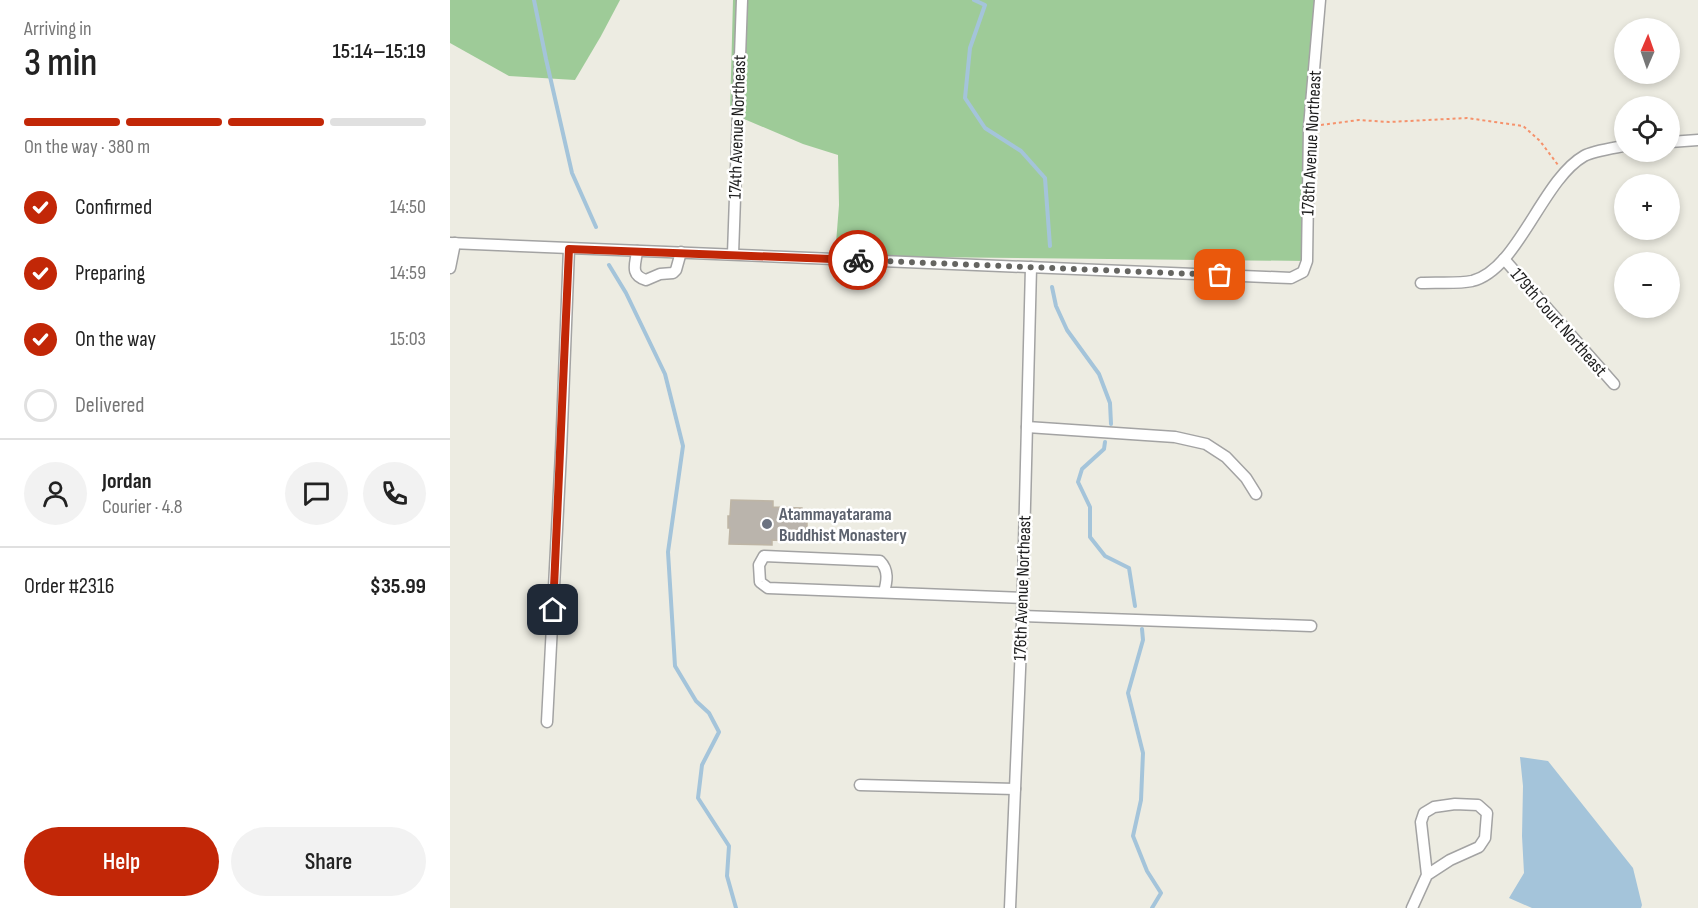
<!DOCTYPE html>
<meta charset="utf-8">
<style>
:root{--surface:#fff;--page:#f2f2f2;--text:#222;--muted:#767676;--line:#e0e0e0;--accent:#c22707}
body{margin:0;font-family:"Sofia Sans Condensed",sans-serif;background:var(--page);color:var(--text);height:100vh;display:flex;flex-direction:column;font-size:22px;white-space:nowrap}
*{box-sizing:border-box;margin:0}
p{font-size:20px;color:var(--muted)}
.icon{flex:none;width:33px;height:33px;fill:none;stroke:currentColor;stroke-width:2;stroke-linecap:round;stroke-linejoin:round}
.map{position:relative;flex:1;overflow:hidden}
.drawer{display:flex;flex-direction:column;background:var(--surface);width:450px}
.drawer>*{flex:none}
.needle{width:39px;rotate:2deg}
.buttons{position:absolute;left:1164px;top:18px;display:grid;gap:12px}
.buttons a{display:grid;place-items:center;width:66px;height:66px;border-radius:50%;background:var(--surface);box-shadow:0 3px 9px #0003;font-size:30px}
.pin{position:absolute;display:grid;place-items:center;width:51px;height:51px;color:#fff;margin:-26px;border-radius:12px;box-shadow:0 3px 9px #0006}
.courier{position:absolute;display:grid;place-items:center;width:60px;height:60px;margin:-30px;border:4px solid #c22707;border-radius:50%;background:#fff;color:#222;box-shadow:0 2px 8px #0007}
.head em{font-style:normal;font-weight:600}
.head div{display:flex;flex-direction:column-reverse}
.head{display:flex;align-items:center;justify-content:space-between;height:102px;padding:0 24px}
h1{font-size:39px;font-weight:600;line-height:45px}
.bar{display:grid;grid-template-columns:repeat(4,1fr);gap:9px 6px;align-content:center;height:72px;padding:0 24px}
.bar i{height:8px;border-radius:4px;background:var(--line)}
.bar .active{background:var(--accent)}
.bar p{grid-column:span 4}
.line{display:flex;align-items:center;gap:15px;padding:0 24px;border-top:2px solid var(--line)}
.line div{flex:1}
.round{display:grid;place-items:center;flex:none;width:63px;height:63px;border-radius:32px;background:var(--page)}
ol{padding:0 24px;list-style:none}
li{display:flex;align-items:center;gap:18px;height:66px}
li p{margin-inline-start:auto}
li .icon{padding:6px;border-radius:50%;background:var(--accent);color:#fff;stroke-width:4}
li:last-child{color:var(--muted)}
li i{width:33px;height:33px;border:3px solid var(--line);border-radius:50%}
.cta{display:flex;gap:12px;margin-top:auto;padding:12px 24px}
.cta a{flex:1;height:69px;border-radius:36px;background:var(--accent);color:#fff;font-size:24px;font-weight:600;line-height:69px;text-align:center}
.cta a+a{background:var(--page);color:var(--text)}
main{display:flex;flex:1;min-height:0}
.map>svg:first-child{display:block}
.forest{fill:#9ecb98}
.water{fill:#a4c4da}
.lines{fill:none;stroke-linecap:round;stroke-linejoin:round}
.stream{stroke:#a4c4da;stroke-width:4}
.building{fill:#bab4ac;stroke:#beb5a5;stroke-width:1.5}
.minor-casing{stroke:#a3a3a3;stroke-width:13}
.path{stroke:#f5926c;stroke-width:2;stroke-dasharray:3 3;stroke-linecap:butt}
.minor{stroke:#fff;stroke-width:10}
.done{stroke:#656561;stroke-width:6;stroke-dasharray:0 10.8}
.route{stroke:#c22707;stroke-width:8}
.worship-dot{fill:#6b7280;stroke:#fff;stroke-width:2}
.labels{text-anchor:middle;stroke-width:5;stroke-linejoin:round;paint-order:stroke}
.street-label{font-size:18px;fill:#1c1c1c;stroke:#fff}
.worship-label{font-size:18px;font-weight:bold;fill:#5b616d;stroke:#fff;text-anchor:start}
</style>
<main>
<section class="drawer">
<div class="head"><div><h1>3 min</h1><p>Arriving in</p></div><em>15:14–15:19</em></div>
<div class="bar"><i class="active"></i><i class="active"></i><i class="active"></i><i></i><p>On the way · 380 m</p></div>
<ol>
<li><svg class="icon" aria-label="check" viewBox="0 0 24 24"><path d="M5 12l5 5 9-10"/></svg>Confirmed<p>14:50</p></li>
<li><svg class="icon" aria-label="check" viewBox="0 0 24 24"><path d="M5 12l5 5 9-10"/></svg>Preparing<p>14:59</p></li>
<li><svg class="icon" aria-label="check" viewBox="0 0 24 24"><path d="M5 12l5 5 9-10"/></svg>On the way<p>15:03</p></li>
<li><i></i>Delivered</li>
</ol>
<div class="line" style="height:108px"><a class="round"><svg class="icon" aria-label="person" viewBox="0 0 24 24"><circle cx="12" cy="8" r="4"/><path d="M4 21q1-7 8-7t8 7"/></svg></a><div><b>Jordan</b><p>Courier · 4.8</p></div><a class="round"><svg class="icon" aria-label="chat" viewBox="0 0 24 24"><path d="M4 5h16v11H9l-5 4z"/></svg></a><a class="round"><svg class="icon" aria-label="phone" viewBox="0 0 24 24"><path d="M5 4h4l2 5-3 2q2 4 5 5l2-3 5 2v4C11 20 4 13 5 4z"/></svg></a></div>
<div class="line" style="height:78px"><div>Order #2316</div><b>$35.99</b></div>
<div class="cta"><a>Help</a><a>Share</a></div>
</section>
<div class="map">
<svg width="1248" height="908" viewBox="0 0 1248 908">
<rect width="100%" height="100%" fill="#edece2"/>
<g class="forest">
<polygon points="0,0 170,0 151,36 125,80 59,76 0,43"/>
<polygon points="283,0 870,0 857,261 385,256 389,205 388,155 353,144 280,113"/>
</g>
<polygon class="water" points="1070,757 1098,761 1183,868 1192,905 1191,908 1082,908 1059,898 1074,873 1072,836 1073,786"/>
<g class="lines">
<g class="stream">
<polyline points="84,0 96,59 122,173 146,227"/>
<polyline points="524,0 535,5 520,48 515,98 535,128 571,151 595,178 600,246"/>
<polyline points="159,265 176,293 215,374 233,446 218,552 225,666 246,701 259,713 269,732 252,765 248,798 279,846 277,876 286,908"/>
<polyline points="602,287 606,306 617,330 649,374 660,403 661,424"/>
<polyline points="655,442 654,449 632,469 628,482 640,507 640,537 655,556 679,568 685,606"/>
<polyline points="692,629 693,640 678,693 693,753 691,800 683,836 697,871 711,893 702,908"/>
</g>
</g>
<polygon class="building" points="281,500 323,501 323,507 352,508 354,519 357,520 357,531 353,531 353,535 351,535 351,542 322,540 322,545 279,544 280,528 278,528 278,516 280,516"/>
<g class="lines">
<g class="minor-casing">
<g id="minor">
<polyline points="1220,142 1248,140"/>
<polyline points="0,243 841,278 853,272 857,261 859,127 870,0"/>
<path d="M187 251C186 263 179 275 196 280L210 274 223 273 226 270 231 252"/>
<polyline points="283,254 292,0"/>
<polyline points="1054,259 1164,384"/>
<polyline points="0,268 5,243"/>
<path d="M971 283C987 282 1008 284 1022 281 1068 270 1092 180 1134 156 1143 151 1164 148 1174 146"/>
<polyline points="577,427 725,437 756,444 776,457 796,478 806,494"/>
<path d="M434 592C437 581 439 570 430 561L314 556 309 565 310 582 318 588 572 598"/>
<polyline points="572,616 861,626"/>
<polyline points="97,722 111,452 119,249"/>
<polyline points="410,785 565,789"/>
<polyline points="560,908 572,622 581,267"/>
<polyline points="962,908 977,875 971,822 974,813 984,807 1005,804 1028,805 1037,813 1035,838 1029,847 1000,860 977,875"/>
</g>
</g>
<polyline class="path" points="871,125 909,120 939,122 1017,118 1073,126 1090,141 1108,165"/>
<use href="#minor" class="minor"/>
</g>
<g class="lines">
<polyline class="done" points="408,260 770,275"/>
<polyline class="route" points="103,610 119,249 408,260"/>
</g>
<circle class="worship-dot" cx="317" cy="524" r="6"/>
<g class="labels">
<g class="street-label">
<text transform="translate(287 127) rotate(-88)" y="6">174th Avenue Northeast</text>
<text transform="translate(861 143) rotate(-87)" y="6">178th Avenue Northeast</text>
<text transform="translate(1109 322) rotate(49)" y="6">179th Court Northeast</text>
<text transform="translate(572 588) rotate(-88)" y="6">176th Avenue Northeast</text>
</g>
<g class="worship-label">
<text x="329" y="520">Atammayatarama<tspan x="329" dy="21">Buddhist Monastery</tspan></text>
</g>
</g>
</svg>
<div class="buttons">
<a><svg class="needle" viewBox="-14 -14 28 28"><path d="M0-13l5 13h-10z" fill="#e53935"/><path d="M0 13l5-13h-10z" fill="#767676"/></svg></a>
<a><svg class="icon" aria-label="locate" viewBox="0 0 24 24"><circle cx="12" cy="12" r="6"/><path d="M12 2v4M12 18v4M2 12h4M18 12h4"/></svg></a>
<a>+</a>
<a>−</a>
</div>
<div class="pin" style="left:770px;top:275px;background:#ea580c"><svg class="icon" aria-label="bag" viewBox="0 0 24 24"><path d="M5 8h14l-1 12H6zM9 8a3 3 0 0 1 6 0"/></svg></div>
<div class="pin" style="left:103px;top:610px;background:#1f2937"><svg class="icon" aria-label="home" viewBox="0 0 24 24"><path d="M3 11l9-7 9 7M6 9v11h12V9"/></svg></div>
<div class="courier" style="left:408px;top:260px"><svg class="icon" aria-label="bike" viewBox="0 0 24 24"><circle cx="6" cy="16" r="4"/><circle cx="18" cy="16" r="4"/><path d="M6 16l4-8h5l3 8M10 8l3 8H6M13 5h3"/></svg></div>
</div>
</main>
